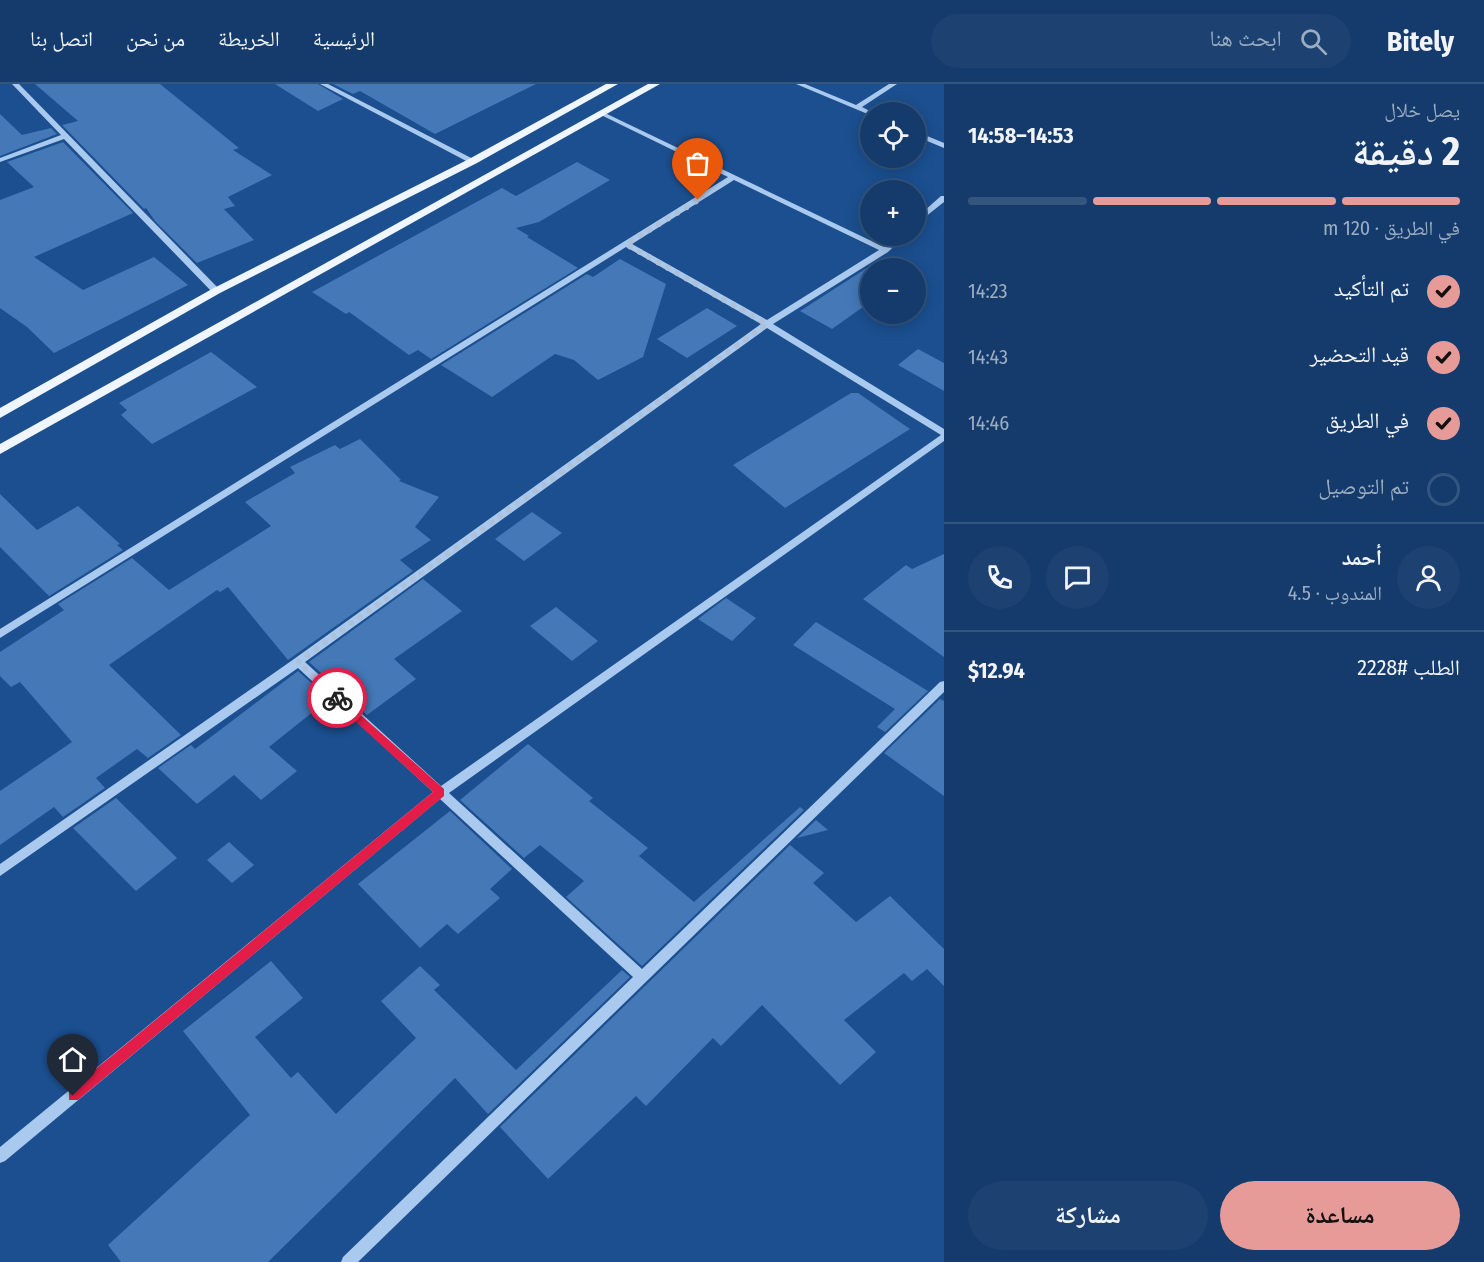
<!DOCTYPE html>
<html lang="ar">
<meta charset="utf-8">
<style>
:root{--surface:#143b6b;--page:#1d4271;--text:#f1f3f6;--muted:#9dadc1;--line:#33557e;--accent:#e69b98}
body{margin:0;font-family:"Fira Sans Condensed","Noto Naskh Arabic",sans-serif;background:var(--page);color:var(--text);direction:rtl;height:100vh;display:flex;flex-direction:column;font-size:22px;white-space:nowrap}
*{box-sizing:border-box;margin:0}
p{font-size:20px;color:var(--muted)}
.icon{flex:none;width:33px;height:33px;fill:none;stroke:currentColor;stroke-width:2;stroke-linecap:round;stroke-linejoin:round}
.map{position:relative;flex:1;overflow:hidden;direction:ltr}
.details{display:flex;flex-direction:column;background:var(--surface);width:540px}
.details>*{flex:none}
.tools{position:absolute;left:860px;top:18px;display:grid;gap:12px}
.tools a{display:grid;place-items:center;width:66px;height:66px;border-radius:50%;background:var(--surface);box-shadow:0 3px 15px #0003,0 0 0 2px var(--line);font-size:30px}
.pin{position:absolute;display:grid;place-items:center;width:51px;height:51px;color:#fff;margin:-62px -26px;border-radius:50% 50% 50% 0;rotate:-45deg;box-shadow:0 0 6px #0007}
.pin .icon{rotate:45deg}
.courier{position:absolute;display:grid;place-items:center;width:60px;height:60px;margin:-30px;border:4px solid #e11d48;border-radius:50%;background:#fff;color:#222;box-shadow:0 2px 8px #0007}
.overview em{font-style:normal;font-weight:700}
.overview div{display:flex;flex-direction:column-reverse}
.overview{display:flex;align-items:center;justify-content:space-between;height:102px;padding:0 24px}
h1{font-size:39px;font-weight:700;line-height:45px}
.bar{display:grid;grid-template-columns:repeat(4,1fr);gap:9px 6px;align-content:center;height:72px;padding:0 24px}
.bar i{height:8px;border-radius:4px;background:var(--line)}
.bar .selected{background:var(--accent)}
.bar p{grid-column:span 4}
.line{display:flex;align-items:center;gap:15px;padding:0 24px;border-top:2px solid var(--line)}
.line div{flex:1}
.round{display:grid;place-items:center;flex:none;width:63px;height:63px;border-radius:32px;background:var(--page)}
ol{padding:0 24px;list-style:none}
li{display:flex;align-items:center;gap:18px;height:66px}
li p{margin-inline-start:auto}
li .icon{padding:6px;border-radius:50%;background:var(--accent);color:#111;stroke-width:4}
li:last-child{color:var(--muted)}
li i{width:33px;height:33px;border:3px solid var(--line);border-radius:50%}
.action{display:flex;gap:12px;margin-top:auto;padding:12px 24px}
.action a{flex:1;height:69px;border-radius:36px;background:var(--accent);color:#111;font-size:24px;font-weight:700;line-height:69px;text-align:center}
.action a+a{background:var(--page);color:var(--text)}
header{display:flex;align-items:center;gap:36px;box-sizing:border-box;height:84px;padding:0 30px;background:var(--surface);border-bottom:2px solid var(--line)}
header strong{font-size:28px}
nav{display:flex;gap:33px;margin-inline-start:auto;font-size:21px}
.search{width:420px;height:54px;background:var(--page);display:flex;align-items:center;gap:15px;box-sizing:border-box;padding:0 21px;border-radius:33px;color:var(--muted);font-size:22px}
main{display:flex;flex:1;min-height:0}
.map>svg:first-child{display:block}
.building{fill:#4478b7}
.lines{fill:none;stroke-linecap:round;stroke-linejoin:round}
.minor{fill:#a9c9ee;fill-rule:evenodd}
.major{fill:#f0f6ff;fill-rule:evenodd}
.route{fill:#e11d48}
.done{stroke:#afc1d8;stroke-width:6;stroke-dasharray:0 10.8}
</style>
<header>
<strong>Bitely</strong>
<div class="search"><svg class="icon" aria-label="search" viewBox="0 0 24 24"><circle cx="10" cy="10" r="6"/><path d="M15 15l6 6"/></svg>ابحث هنا</div>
<nav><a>الرئيسية</a><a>الخريطة</a><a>من نحن</a><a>اتصل بنا</a></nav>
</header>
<main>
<section class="details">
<div class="overview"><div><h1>2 دقيقة</h1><p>يصل خلال</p></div><em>14:53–14:58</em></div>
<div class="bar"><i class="selected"></i><i class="selected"></i><i class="selected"></i><i></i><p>في الطريق · 120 m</p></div>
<ol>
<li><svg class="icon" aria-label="check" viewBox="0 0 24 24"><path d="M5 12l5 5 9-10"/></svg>تم التأكيد<p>14:23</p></li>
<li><svg class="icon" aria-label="check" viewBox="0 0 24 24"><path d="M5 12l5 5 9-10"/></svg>قيد التحضير<p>14:43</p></li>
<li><svg class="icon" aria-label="check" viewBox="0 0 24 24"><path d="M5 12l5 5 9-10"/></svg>في الطريق<p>14:46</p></li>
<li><i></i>تم التوصيل</li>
</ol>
<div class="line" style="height:108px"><a class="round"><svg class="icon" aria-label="person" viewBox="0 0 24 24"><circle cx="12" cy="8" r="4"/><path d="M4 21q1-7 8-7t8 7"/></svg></a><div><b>أحمد</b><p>المندوب · 4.5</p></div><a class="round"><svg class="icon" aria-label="chat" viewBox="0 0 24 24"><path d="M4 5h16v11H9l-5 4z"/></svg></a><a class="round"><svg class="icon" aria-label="phone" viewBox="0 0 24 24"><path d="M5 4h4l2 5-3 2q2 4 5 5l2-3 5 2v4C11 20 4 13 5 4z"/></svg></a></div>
<div class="line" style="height:78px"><div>الطلب #2228</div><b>$12.94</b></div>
<div class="action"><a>مساعدة</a><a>مشاركة</a></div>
</section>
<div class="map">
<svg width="944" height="1178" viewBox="0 0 944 1178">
<rect width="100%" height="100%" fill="#1b4f8f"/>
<g class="building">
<polygon points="35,0 160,0 239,64 233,66 272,91 228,113 235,122 224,125 254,156 197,179 155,137 146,124 144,125 62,41 78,37"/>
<polygon points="275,0 318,0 343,15 318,27"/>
<polygon points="333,0 536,0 435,50 360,7 353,10"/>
<polygon points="0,30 22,51 51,44 57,50 0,72"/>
<polygon points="63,58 133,129 34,173 83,206 154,173 188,201 54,269 27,243 0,224 0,116 34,103 7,78"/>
<polygon points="577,78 610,96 539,138 516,144 529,152 527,153 578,184 431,275 418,266 409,271 349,228 346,230 312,208 502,104 516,112"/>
<polygon points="620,175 666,200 643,273 598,296 574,276 555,270 492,313 441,281 587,190 593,193"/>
<polygon points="870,182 870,218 832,245 800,227"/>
<polygon points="707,224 737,242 687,274 657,255"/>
<polygon points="918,265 944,279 944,307 898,281"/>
<polygon points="211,268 257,303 152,360 121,331 127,326 119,319"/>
<polygon points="851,309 858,309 910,345 785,424 733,381"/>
<polygon points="360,355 401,396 399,397 439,413 415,443 431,456 400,476 413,487 288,576 228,503 220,508 217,506 109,581 181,651 148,674 137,665 96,694 105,704 63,733 54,723 0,761 0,707 72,658 20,598 11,603 0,592 0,568 64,526 58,520 132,474 169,506 271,442 245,418 295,389 290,383 335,361 340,365"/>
<polygon points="0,410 37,446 78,422 120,460 117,461 123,466 49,512 0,463"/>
<polygon points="532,428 562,449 524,477 495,455"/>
<polygon points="944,470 944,573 863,515 906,481 912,485"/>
<polygon points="423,495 462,527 394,575 416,595 367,631 309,578"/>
<polygon points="726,514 756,534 732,557 698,535"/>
<polygon points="556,523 598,557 572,577 530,542"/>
<polygon points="816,538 928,607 885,648 877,643 895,625 793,561"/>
<polygon points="298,587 329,615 269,663 297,687 261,716 234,691 197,720 158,684 191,661 195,665"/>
<polygon points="940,615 944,617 944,712 884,669"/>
<polygon points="528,660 593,714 589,717 648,764 639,772 694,818 800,723 804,726 642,882 566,813 584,797 540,761 524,774 460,716"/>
<polygon points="116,714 177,774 136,807 73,744"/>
<polygon points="450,727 512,785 490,805 500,814 458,850 447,840 420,864 358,800"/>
<polygon points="816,736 828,746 797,754"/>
<polygon points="229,758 254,781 232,799 207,776"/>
<polygon points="790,761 824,789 813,799 856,838 890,812 944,865 944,902 927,885 912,897 904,889 844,936 876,968 840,1001 762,921 721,962 713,954 646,1022 636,1012 548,1095 500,1043"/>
<polygon points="271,877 303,914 255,953 291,994 298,988 336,1030 416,954 381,917 420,882 440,901 434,906 516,986 622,886 630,893 488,1030 455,994 268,1178 121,1178 108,1161 250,1031 183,947"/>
</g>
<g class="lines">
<g class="minor">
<polygon points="12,0 19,0 219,205 219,209 213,209 64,55 0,78 0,74 61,51"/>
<polygon points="320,0 328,0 477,77 470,79"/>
<polygon points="796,0 805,0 856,21 889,0 897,0 862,23 872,28 870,28 870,31"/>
<path d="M601 29H605L884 163 897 152H905L888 168 773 240 944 345V357L449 709 642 885 940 598 944 597V608L358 1178H341L343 1173 633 893 440 715 5 1077 0 1079V1063L433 708 298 584 0 792V780L294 575 761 240 626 163 0 554V545L728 93 601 31ZM734 96 879 166 767 236 632 160ZM767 244 941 351 441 702 305 578Z"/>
<polygon points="915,47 944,59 944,64 915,52"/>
<polygon points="941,112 944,112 944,118 915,141 915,135"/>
</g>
<g class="major">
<polygon points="606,0 618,0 477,79 220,209 0,334 0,324 212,205 469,75"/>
<polygon points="648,0 660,0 0,370 0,360"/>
</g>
</g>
<polygon class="route" points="337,610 444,705 444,712 78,1016 69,1016 69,1007 433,708 333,617 333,611"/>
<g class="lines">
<polyline class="done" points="337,614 298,578 767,240 626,160 698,116"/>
</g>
</svg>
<div class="tools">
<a><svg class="icon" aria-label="locate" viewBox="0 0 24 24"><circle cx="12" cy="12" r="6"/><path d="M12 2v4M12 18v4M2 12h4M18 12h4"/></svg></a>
<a>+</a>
<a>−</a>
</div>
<div class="pin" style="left:698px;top:116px;background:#ea580c"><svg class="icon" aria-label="bag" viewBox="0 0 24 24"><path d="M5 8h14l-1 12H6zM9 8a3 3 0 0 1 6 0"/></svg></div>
<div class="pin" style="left:73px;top:1012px;background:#1f2937"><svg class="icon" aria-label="home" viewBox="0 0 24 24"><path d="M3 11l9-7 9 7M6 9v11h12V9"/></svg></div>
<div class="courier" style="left:337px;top:614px"><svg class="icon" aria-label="bike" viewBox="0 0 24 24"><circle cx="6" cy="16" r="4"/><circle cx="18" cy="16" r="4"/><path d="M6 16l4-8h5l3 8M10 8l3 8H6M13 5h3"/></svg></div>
</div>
</main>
